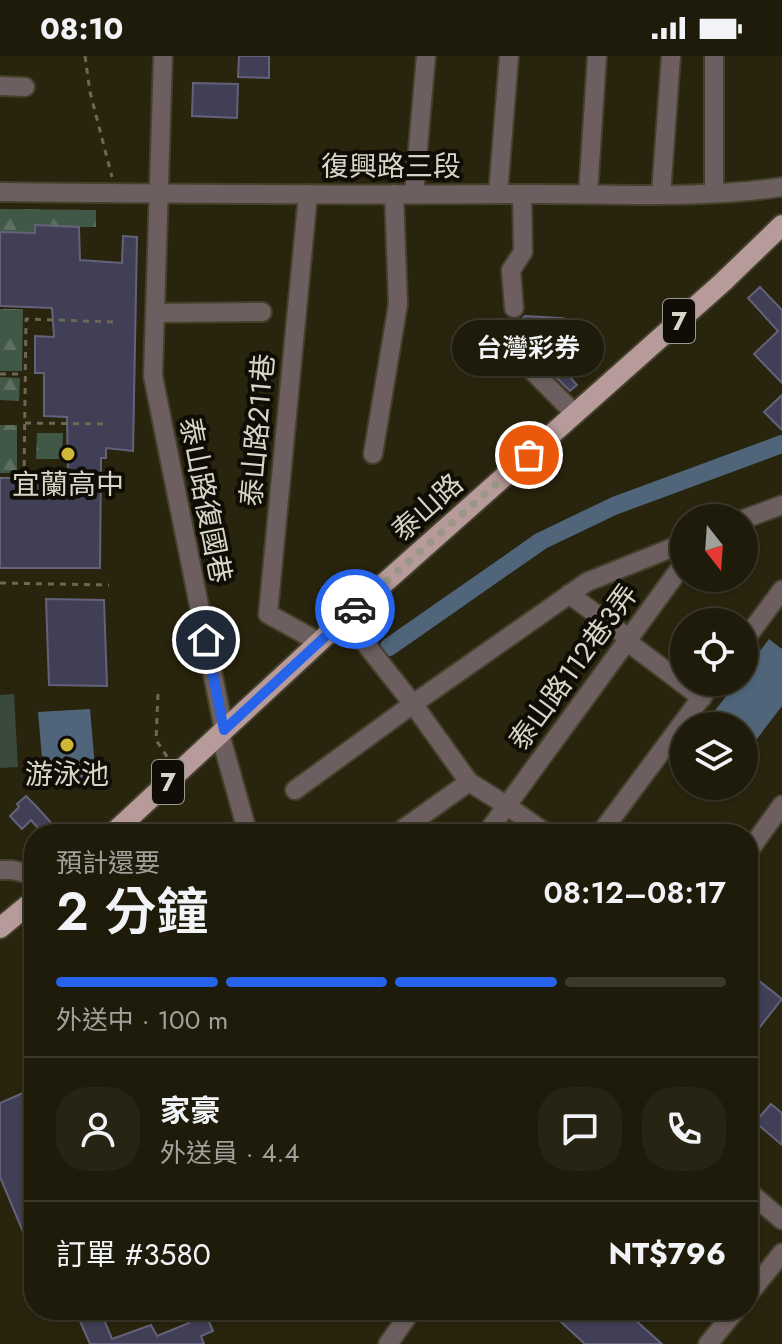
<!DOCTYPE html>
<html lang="zh-TW">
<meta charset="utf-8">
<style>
:root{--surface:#1f1b0a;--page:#272413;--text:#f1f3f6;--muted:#a1a19c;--line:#3c392b;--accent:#2563eb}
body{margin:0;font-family:Jost,"Noto Sans TC",sans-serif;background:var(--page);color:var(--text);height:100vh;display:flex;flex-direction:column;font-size:30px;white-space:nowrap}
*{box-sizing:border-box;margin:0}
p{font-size:26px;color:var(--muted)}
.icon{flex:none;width:44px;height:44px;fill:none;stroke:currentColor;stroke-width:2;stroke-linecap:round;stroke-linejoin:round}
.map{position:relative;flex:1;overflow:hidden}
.panel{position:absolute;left:24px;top:768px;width:734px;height:496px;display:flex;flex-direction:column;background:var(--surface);border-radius:32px;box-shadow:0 2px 6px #0004,0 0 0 2px var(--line)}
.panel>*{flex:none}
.needle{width:52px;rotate:163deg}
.buttons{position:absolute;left:670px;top:448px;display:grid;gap:16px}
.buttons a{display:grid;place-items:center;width:88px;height:88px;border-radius:50%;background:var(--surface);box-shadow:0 2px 6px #0004,0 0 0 2px var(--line);font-size:40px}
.pin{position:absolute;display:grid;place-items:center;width:68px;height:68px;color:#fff;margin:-34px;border:4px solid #fff;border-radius:50%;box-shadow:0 2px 8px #0007}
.courier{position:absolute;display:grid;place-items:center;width:80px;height:80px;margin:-40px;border:6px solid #2563eb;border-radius:50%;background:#fff;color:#222;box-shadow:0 2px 10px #0007}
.bubble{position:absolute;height:56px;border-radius:28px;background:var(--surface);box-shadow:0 2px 6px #0004,0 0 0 2px var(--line);font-size:26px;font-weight:600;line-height:56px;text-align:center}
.overview em{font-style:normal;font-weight:600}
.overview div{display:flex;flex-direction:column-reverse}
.overview{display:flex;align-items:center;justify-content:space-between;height:136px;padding:0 32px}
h1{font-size:52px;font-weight:600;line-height:60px}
.bar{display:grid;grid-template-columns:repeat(4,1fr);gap:12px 8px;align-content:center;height:96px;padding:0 32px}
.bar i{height:10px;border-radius:6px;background:var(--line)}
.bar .selected{background:var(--accent)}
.bar p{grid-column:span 4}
.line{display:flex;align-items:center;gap:20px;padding:0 32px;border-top:2px solid var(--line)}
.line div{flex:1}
.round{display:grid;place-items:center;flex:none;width:84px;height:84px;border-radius:32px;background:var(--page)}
.status{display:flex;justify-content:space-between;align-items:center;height:56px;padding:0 40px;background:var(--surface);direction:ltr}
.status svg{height:22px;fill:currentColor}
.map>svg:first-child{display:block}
.forest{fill:url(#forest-firs)}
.garden{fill:#394a3d}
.water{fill:#506579}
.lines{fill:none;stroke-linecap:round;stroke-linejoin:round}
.canal{stroke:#506579;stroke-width:18}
.building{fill:#403f56;stroke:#64627b;stroke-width:2}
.minor-casing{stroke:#45402b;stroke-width:22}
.major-casing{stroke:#45402b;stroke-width:24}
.path{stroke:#6c6854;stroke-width:3;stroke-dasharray:6 6;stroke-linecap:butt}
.minor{stroke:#6d5f5f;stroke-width:18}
.major{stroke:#b69b9a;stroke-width:20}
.done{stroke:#9a9786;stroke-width:8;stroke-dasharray:0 14.4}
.route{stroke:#2563eb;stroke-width:10}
.poi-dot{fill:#cfb837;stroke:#0f0d05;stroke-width:3}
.labels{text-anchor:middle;stroke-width:8;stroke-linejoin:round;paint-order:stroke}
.shield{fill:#0f0d05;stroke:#9b998d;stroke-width:2}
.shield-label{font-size:26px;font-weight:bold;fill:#d7d5c7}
.street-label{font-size:28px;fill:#d7d5c7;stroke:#0f0d05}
.poi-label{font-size:28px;fill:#d7d5c7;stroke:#0f0d05}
</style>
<div class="status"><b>08:10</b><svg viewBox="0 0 49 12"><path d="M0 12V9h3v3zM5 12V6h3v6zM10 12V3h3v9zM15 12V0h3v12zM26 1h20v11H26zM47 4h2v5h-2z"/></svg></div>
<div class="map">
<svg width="782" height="1288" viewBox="0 0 782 1288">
<defs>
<pattern id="forest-firs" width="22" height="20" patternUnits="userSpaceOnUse" patternTransform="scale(2)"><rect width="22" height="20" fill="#415847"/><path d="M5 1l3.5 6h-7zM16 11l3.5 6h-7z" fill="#5c6f60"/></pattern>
</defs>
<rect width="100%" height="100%" fill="#29240d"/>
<g class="forest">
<polygon points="0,153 96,154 96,171 38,171 37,176 0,176"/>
<polygon points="0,253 23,253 22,315 0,315"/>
<polygon points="0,321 20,322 19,345 0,344"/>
<rect x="0" y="369" width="17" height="48"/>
<polygon points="37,377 63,377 62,403 36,403"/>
</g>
<polygon class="garden" points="14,638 18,711 0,712 0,639"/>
<g class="water">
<polygon points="769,583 782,593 782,650 744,700 744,670 703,670 737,626 744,626 744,616"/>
<polygon points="90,653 96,723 44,725 38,656"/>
</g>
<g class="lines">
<polyline class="canal" points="389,591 541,485 614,450 782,388"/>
</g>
<g class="building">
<polygon points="239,0 269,0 269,22 238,21"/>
<polygon points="193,27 238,28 237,62 192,60"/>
<polygon points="35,169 79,171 80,204 122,207 123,180 137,181 133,395 106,392 106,402 101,402 100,512 0,512 0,422 68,422 67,361 44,360 44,317 35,317 35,280 54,281 52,252 0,250 0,176 35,177"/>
<polygon points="760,231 782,254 782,327 754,298 778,275 748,242"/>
<polygon points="525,260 562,262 537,284 577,329 570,335 509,275"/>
<polygon points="782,339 782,374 764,356"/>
<polygon points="46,543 104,544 107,630 49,629"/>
<polygon points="26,740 36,750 61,778 43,778 31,764 22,773 10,760 19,751 17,748"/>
<polygon points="748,916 782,943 748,986"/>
<polygon points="34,1032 34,1202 0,1121 0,1047"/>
<polygon points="771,1048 782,1057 782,1089 755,1066"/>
<polygon points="75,1254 100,1254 112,1283 151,1269 157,1280 189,1267 183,1254 204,1254 213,1275 201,1280 204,1288 90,1288"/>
<polygon points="572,1254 624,1254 662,1288 585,1288 561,1266"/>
</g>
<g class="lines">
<g class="minor-casing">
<g id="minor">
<polyline points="163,0 153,320 224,674"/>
<polyline points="0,30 25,31"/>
<path d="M0 136C174 138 348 139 522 138 608 137 696 144 782 131"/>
<polyline points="714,137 714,0"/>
<polyline points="308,138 268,558 319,586"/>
<polyline points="414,138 426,0"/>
<polyline points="498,138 509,0"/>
<polyline points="588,138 597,0"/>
<polyline points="661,138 671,0"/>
<polyline points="514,252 511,214 523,196 522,138"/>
<polyline points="157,257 262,256"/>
<polyline points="503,285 575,358"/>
<polyline points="373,398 398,248 394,138"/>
<polyline points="744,463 782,449"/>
<polyline points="569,538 623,578 633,590 702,642"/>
<polyline points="345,562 413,648 469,726 506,749 547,778"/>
<polyline points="744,585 782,534"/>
<polyline points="220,678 248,778"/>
<polyline points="295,734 413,648 587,526 684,487"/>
<polyline points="396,778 469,726"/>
<polyline points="486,778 684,507"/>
<polyline points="600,778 713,626"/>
<polyline points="748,796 782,749"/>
<polyline points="0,814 12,814 34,819"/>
<polyline points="748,1135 782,1164"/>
<polyline points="748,1239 782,1197"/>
<polyline points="388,1288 412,1254"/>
<polyline points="708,1288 736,1254"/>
</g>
</g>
<g class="major-casing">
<g id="major">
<polyline points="112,778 345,562 723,226 782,169"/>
<polyline points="0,872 34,844"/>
</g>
</g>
<g class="path">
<polyline points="85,0 90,36 112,121"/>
<polyline points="0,318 24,318"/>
<polyline points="25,367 109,368"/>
<polyline points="24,422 26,263 114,266"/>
<polyline points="0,527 109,529"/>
<polyline points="158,638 156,684 168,702"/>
</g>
<use href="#minor" class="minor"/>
<use href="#major" class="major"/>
</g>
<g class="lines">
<polyline class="done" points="355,553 529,399"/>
<polyline class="route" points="206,584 224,674 355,553"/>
</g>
<g class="poi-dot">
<circle cx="68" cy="398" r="8"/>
<circle cx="67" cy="689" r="8"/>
</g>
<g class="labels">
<g class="shield">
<rect x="663" y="243" width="32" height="44" rx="6"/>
<rect x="152" y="704" width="32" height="44" rx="6"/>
</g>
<g class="shield-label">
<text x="679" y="274">7</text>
<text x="168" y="735">7</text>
</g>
<g class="street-label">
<text x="391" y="120">復興路三段</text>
<text transform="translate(257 374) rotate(-85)" y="10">泰山路211巷</text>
<text transform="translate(206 444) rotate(79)" y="10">泰山路復國巷</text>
<text transform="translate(427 451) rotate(-42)" y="10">泰山路</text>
<text transform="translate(573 611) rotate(-54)" y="10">泰山路112巷3弄</text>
</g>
<g class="poi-label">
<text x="68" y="438">宜蘭高中</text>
<text x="67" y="728">游泳池</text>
</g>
</g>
</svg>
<div class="buttons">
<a><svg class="needle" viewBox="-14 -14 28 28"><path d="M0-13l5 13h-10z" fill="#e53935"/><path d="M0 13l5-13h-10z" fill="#a1a19c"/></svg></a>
<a><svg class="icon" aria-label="locate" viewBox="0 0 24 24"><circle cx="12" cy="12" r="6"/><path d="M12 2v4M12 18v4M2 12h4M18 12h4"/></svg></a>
<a><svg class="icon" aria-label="layers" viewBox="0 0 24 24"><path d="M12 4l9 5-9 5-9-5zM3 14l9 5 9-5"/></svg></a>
</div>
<div class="pin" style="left:529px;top:399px;background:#ea580c"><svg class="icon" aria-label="bag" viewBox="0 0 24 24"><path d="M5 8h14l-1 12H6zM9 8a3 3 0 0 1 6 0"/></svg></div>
<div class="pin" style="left:206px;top:584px;background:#1f2937"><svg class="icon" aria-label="home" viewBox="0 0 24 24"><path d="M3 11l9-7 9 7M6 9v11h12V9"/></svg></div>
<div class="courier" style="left:355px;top:553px"><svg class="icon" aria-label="car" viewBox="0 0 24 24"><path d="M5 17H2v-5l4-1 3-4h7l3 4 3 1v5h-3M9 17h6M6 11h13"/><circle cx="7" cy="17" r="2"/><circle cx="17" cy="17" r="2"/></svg></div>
<div class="bubble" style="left:452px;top:264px;width:152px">台灣彩券</div>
<section class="panel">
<div class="overview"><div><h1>2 分鐘</h1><p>預計還要</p></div><em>08:12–08:17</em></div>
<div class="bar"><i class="selected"></i><i class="selected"></i><i class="selected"></i><i></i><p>外送中 · 100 m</p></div>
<div class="line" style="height:144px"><a class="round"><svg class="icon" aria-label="person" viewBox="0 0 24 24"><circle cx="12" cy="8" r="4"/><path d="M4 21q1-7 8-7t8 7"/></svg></a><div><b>家豪</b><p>外送員 · 4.4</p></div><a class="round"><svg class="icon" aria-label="chat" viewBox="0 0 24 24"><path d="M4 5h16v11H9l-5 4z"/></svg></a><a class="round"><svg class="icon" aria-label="phone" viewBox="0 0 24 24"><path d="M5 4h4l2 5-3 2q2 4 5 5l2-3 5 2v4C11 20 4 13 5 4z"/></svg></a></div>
<div class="line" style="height:104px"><div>訂單 #3580</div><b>NT$796</b></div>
</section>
</div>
